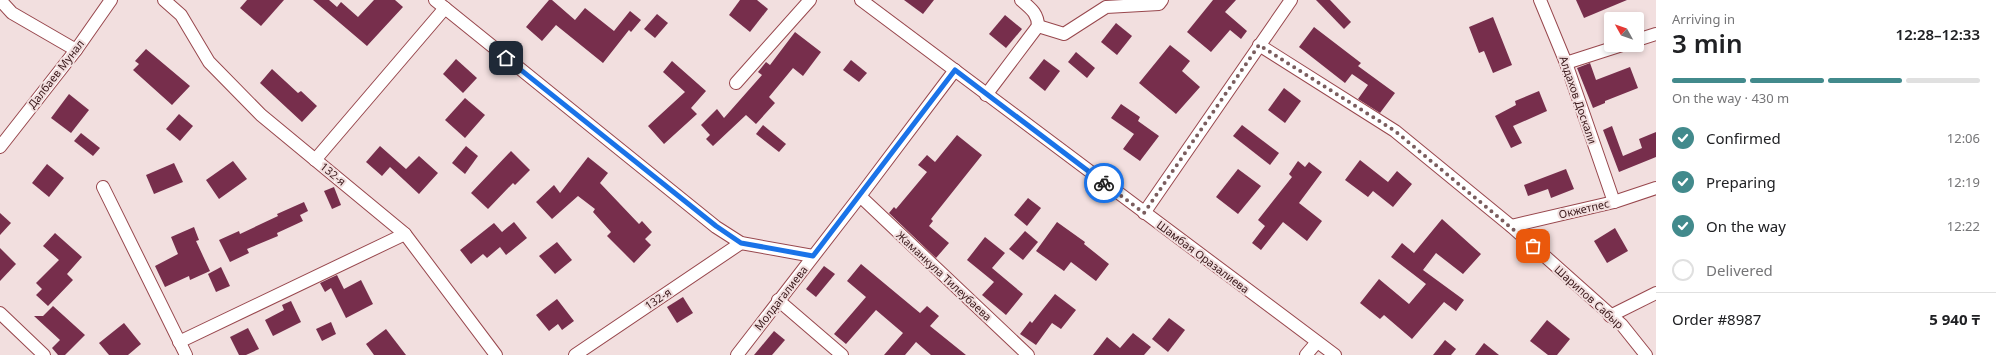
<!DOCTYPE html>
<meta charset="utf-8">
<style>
:root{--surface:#fff;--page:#f6f6f6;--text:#202124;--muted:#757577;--line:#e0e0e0;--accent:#428a8c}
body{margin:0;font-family:"Noto Sans",sans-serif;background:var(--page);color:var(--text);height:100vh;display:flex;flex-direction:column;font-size:15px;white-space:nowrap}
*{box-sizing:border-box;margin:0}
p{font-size:13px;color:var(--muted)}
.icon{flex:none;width:22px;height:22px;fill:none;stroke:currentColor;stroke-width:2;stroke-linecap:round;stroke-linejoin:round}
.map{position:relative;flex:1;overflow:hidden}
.panel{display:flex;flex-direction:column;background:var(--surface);width:340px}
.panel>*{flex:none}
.needle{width:26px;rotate:310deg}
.controls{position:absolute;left:1604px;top:12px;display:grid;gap:8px}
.controls a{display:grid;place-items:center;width:40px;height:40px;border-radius:4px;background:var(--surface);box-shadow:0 2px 6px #0003;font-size:20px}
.pin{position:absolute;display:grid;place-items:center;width:34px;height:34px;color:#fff;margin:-17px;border-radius:8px;box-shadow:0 2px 6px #0006}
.courier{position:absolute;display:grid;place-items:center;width:40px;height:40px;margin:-20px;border:3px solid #1a73e8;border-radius:50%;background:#fff;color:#222;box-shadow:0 1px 5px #0007}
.overview em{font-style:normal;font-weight:600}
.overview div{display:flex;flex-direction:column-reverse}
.overview{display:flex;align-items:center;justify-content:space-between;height:68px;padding:0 16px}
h1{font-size:26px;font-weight:600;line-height:30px}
.bar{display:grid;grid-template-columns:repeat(4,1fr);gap:6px 4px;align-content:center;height:48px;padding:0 16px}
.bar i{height:5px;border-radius:3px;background:var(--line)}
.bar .current{background:var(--accent)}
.bar p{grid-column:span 4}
.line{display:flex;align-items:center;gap:10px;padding:0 16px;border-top:1px solid var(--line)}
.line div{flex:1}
ol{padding:0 16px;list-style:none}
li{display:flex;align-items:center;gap:12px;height:44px}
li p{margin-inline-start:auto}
li .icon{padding:4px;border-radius:50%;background:var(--accent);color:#fff;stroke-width:4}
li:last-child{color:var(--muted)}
li i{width:22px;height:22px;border:2px solid var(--line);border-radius:50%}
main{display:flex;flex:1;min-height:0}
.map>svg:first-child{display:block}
.building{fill:#772e4c}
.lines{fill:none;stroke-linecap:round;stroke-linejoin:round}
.minor-casing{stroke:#98474d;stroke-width:14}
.minor{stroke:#fff;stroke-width:12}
.done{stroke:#7a5d5e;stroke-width:4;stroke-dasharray:0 7.2}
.route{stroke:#1a73e8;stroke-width:5}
.labels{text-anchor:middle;stroke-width:4;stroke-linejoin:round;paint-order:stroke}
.street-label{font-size:11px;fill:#391719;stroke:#f2dfdf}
</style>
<main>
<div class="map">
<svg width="1656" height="355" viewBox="0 0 1656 355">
<rect width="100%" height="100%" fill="#f2dfdf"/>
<g class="building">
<polygon points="247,0 284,0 261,26 240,8"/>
<polygon points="313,0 329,0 337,7 341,2 358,17 374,0 395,0 403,7 367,46"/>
<polygon points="549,0 552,0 575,20 585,8 614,31 630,11 641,20 631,32 629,30 603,63 556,25 542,41 526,27"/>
<polygon points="740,0 757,0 768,9 750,32 729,15"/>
<polygon points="904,0 934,0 923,14"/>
<polygon points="1213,0 1236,0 1225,12 1247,31 1241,39 1230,30 1211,52 1187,32"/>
<polygon points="1316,0 1330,0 1351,22 1344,29"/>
<polygon points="1576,0 1627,0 1584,18"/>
<polygon points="657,14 668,23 655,38 644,29"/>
<polygon points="1005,15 1022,29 1006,48 989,34"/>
<polygon points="1493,17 1512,65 1493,73 1484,51 1479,53 1469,27"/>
<polygon points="1116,23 1132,36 1117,55 1101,42"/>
<polygon points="1314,27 1361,63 1358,66 1395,93 1380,113 1358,99 1368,85 1352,74 1345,83 1299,47"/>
<polygon points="795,32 821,52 803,76 793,68 769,97 775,103 756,124 746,115 713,146 706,139 710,135 701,125 717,109 724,118 762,75 758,72 766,62 770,65"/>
<polygon points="1170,45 1190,61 1182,71 1200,87 1176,114 1139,83"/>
<polygon points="146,49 190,86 172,105 133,70 139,64 135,61"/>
<polygon points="1076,52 1095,68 1087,78 1068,62"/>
<polygon points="456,59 477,78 463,93 443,74"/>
<polygon points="1044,59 1060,71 1045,91 1029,78"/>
<polygon points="851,60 867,73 859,82 843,70"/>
<polygon points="672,61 706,91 691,108 697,114 664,144 648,126 685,92 663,72"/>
<polygon points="1590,63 1596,80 1630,67 1638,88 1605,101 1605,103 1593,108 1577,68"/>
<polygon points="272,69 298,93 301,91 317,106 302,122 260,83"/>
<polygon points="1284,88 1301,101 1285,123 1268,110"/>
<polygon points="1539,91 1547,111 1513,126 1522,143 1511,148 1495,116 1516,105 1515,101"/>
<polygon points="69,94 89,110 71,133 51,118"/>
<polygon points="465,98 485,115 465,138 445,120"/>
<polygon points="1121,104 1140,117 1138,121 1159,136 1140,161 1123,149 1134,134 1111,118"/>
<polygon points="179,114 193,126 180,141 166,129"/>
<polygon points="763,125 786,144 779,152 756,134"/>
<polygon points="1242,125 1279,153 1270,165 1233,136"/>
<polygon points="1612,126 1623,156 1642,148 1639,139 1656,132 1656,157 1619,172 1603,130"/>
<polygon points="81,133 100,148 93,156 74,141"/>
<polygon points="957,135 982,155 931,219 933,221 929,226 949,243 936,258 889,213 894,207 896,209 927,172 918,165 927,155 935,162"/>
<polygon points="380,146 406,169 419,156 438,173 419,194 390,167 382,176 366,162"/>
<polygon points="466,146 478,156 465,174 452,163"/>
<polygon points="511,151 530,170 515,185 513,183 488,209 471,193"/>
<polygon points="588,157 608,173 600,183 639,224 642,221 652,232 645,239 651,245 634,263 607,236 611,232 593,212 595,209 578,196 552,219 536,202 554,185 560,193"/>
<polygon points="1360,160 1388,182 1397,171 1412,184 1393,207 1373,191 1368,197 1345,180"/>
<polygon points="233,161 247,179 219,199 206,180"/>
<polygon points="1298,161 1305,167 1309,162 1322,172 1299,203 1322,221 1307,241 1283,222 1261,250 1252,243 1265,226 1258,220 1292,177 1289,174"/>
<polygon points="174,163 183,182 154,194 146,175"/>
<polygon points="47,164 64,178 49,197 32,183"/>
<polygon points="1238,169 1261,186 1238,214 1216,197"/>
<polygon points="1566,169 1574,189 1551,198 1548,189 1528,196 1524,185"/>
<polygon points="334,187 341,205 332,209 324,191"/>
<polygon points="1028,198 1041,208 1027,226 1014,215"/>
<polygon points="304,202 308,211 300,215 303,221 277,233 278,236 247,249 249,253 230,262 219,240 239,231 240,234 278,216 277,214"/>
<polygon points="0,213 11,223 0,235"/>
<polygon points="1442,219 1481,254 1463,274 1436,253 1423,270 1464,300 1456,311 1444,302 1412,339 1384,315 1380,319 1360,303 1379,279 1409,304 1426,284 1391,257 1402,243 1414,253"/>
<polygon points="514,222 527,238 506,255 500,247 487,258 483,254 471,264 460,250 494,223 502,232"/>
<polygon points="1057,222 1085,242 1084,244 1109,264 1096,281 1071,262 1064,271 1036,251"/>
<polygon points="194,227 199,240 196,241 210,271 190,280 189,276 165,287 155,266 178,254 171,237"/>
<polygon points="1615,228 1628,251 1607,263 1594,241"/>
<polygon points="1025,231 1038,242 1023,260 1009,249"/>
<polygon points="55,233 82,257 67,274 73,280 48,306 36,295 42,289 36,283 59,260 43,246"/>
<polygon points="985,237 1005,253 992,268 1023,294 1006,315 982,295 994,282 967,260"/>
<polygon points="557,242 572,260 555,274 539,256"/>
<polygon points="0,248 16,264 0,281"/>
<polygon points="861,264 920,313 927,306 939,316 930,326 966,355 931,355 916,342 905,355 884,355 903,333 876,310 846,344 834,334 866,297 847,281"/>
<polygon points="824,266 835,274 816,297 806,289"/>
<polygon points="221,267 230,286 216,292 208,274"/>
<polygon points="337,275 344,289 361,280 373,304 346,318 331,288 325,292 320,283"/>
<polygon points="1055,294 1076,310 1061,329 1052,323 1036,345 1020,334 1030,321 1032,323"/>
<polygon points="683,297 693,313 677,323 667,307"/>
<polygon points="557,299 574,321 562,330 558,324 549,331 536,315"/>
<polygon points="291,301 301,322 273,336 265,320 284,310 282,305"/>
<polygon points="53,306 85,335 65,355 58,355 52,348 60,340 34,316 43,316"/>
<polygon points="1169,318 1185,330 1168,352 1152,339"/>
<polygon points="1547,320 1570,339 1557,355 1548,355 1530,341"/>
<polygon points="331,322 336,334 322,341 316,329"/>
<polygon points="124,323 141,344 128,355 109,355 99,343"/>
<polygon points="248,328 259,349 246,355 239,355 230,337"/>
<polygon points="386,329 406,355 374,355 366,344"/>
<polygon points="774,331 785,340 772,355 754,355"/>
<polygon points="1133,333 1151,347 1144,355 1093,355 1107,337 1120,348"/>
<polygon points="1445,340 1456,349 1451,355 1433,355"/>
<polygon points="1484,343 1499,355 1475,355"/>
</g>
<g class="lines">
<g class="minor-casing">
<g id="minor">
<polyline points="0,0 12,13 76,50"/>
<polyline points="164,0 181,15 209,62 261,115 405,234 496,355"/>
<polyline points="435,0 716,227 741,243 813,256"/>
<polyline points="861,0 1335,355"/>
<path d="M1021 0C1030 8 1038 13 1038 26"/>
<polyline points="1540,0 1566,63 1614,202"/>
<polyline points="1637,40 1656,34"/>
<polyline points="1259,45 1395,131 1511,226 1622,325 1646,355"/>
<polyline points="1566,63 1622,45"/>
<polyline points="736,83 810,0"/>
<polyline points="986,95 1038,26 1064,34 1106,7 1159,4 1162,0"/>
<polyline points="0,147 76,50 111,0"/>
<polyline points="315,160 445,8"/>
<polyline points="103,187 186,355"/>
<polyline points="860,196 1028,355"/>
<polyline points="1144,213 1291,0"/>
<polyline points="1511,226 1614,202 1656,188"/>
<polyline points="778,300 842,355"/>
<polyline points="0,313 44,355"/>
<polyline points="1610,316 1656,293"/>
<polyline points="179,342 405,234"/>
<polyline points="575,355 741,243"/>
<polyline points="737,355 860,196 955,70"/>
<polyline points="1306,355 1317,342"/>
</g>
</g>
<use href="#minor" class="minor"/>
</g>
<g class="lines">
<polyline class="done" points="1104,183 1144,213 1259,45 1395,131 1533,246"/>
<polyline class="route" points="506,58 716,226 741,243 813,256 955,70 1104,183"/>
</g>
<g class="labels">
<g class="street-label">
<text transform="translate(56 74) rotate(-52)" y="4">Далбаев Мунал</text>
<text transform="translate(1578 100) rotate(71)" y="4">Алдахов Доскали</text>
<text transform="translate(333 174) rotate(39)" y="4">132-я</text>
<text transform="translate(1584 209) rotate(-13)" y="4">Окжетпес</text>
<text transform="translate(1203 257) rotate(37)" y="4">Шамбая Оразалиева</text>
<text transform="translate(944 276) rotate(43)" y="4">Жаманкула Тилеубаева</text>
<text transform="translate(1589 297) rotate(42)" y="4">Шарипов Сабыр</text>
<text transform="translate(781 298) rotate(-52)" y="4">Молдагалиева</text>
<text transform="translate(658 299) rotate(-34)" y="4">132-я</text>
</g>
</g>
</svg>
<div class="controls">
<a><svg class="needle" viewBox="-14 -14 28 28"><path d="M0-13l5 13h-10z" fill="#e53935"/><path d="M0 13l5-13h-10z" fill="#757577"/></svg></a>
</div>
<div class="pin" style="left:1533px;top:246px;background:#ea580c"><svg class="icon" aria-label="bag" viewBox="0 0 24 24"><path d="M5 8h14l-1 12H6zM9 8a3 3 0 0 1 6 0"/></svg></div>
<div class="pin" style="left:506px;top:58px;background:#1f2937"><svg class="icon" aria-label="home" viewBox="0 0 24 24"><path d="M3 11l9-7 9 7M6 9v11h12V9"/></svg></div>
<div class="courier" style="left:1104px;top:183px"><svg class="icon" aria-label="bike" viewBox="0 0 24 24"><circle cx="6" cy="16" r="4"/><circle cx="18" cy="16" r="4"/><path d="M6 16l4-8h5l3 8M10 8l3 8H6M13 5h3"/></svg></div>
</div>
<section class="panel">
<div class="overview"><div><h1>3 min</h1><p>Arriving in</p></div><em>12:28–12:33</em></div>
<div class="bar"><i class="current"></i><i class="current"></i><i class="current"></i><i></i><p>On the way · 430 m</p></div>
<ol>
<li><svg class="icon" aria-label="check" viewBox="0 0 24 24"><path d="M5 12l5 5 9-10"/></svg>Confirmed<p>12:06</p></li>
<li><svg class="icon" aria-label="check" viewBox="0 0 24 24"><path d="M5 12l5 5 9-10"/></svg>Preparing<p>12:19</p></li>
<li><svg class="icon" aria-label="check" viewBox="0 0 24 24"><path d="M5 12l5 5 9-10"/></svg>On the way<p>12:22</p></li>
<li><i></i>Delivered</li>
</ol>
<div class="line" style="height:52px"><div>Order #8987</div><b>5 940 ₸</b></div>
</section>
</main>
